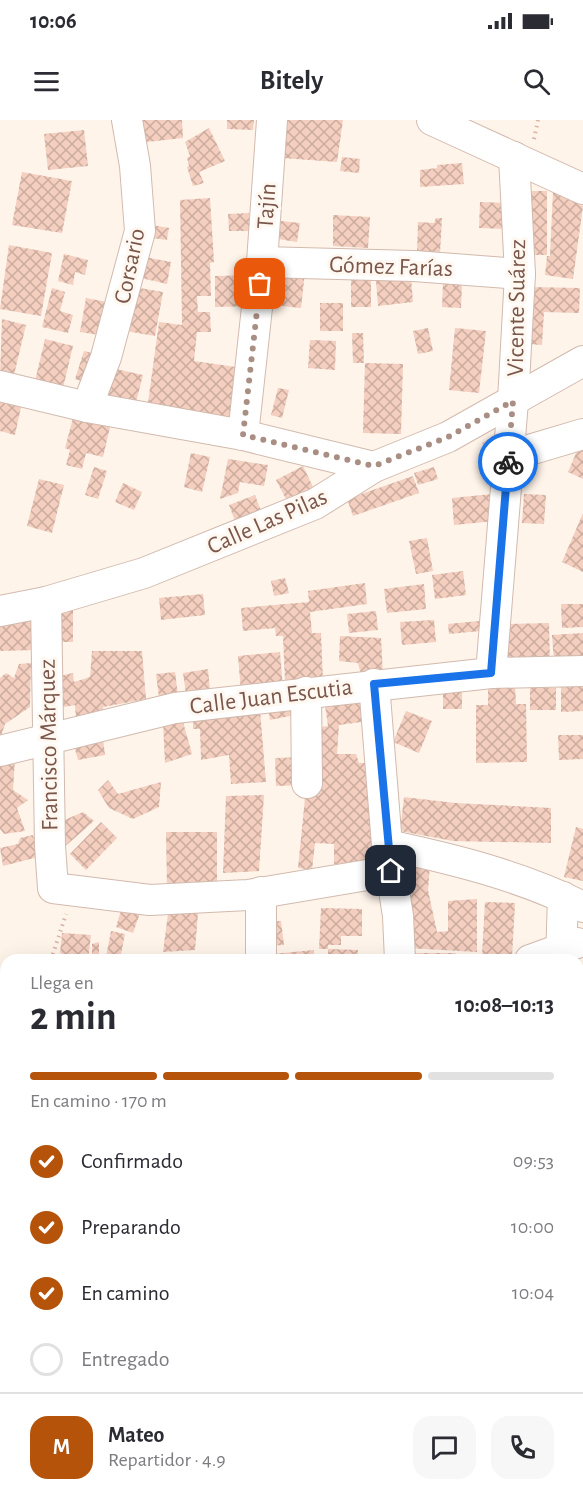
<!DOCTYPE html>
<html lang="es">
<meta charset="utf-8">
<style>
:root{--surface:#fff;--page:#f7f7f7;--text:#2b2b33;--muted:#7c7c81;--line:#e1e1e2;--accent:#b45309}
body{margin:0;font-family:"Alegreya Sans",sans-serif;background:var(--page);color:var(--text);height:100vh;display:flex;flex-direction:column;font-size:22px;white-space:nowrap}
*{box-sizing:border-box;margin:0}
p{font-size:20px;color:var(--muted)}
.icon{flex:none;width:33px;height:33px;fill:none;stroke:currentColor;stroke-width:2;stroke-linecap:round;stroke-linejoin:round}
.map{position:relative;flex:1;overflow:hidden}
.panel{position:absolute;left:0px;top:834px;width:584px;height:558px;display:flex;flex-direction:column;background:var(--surface);border-radius:18px 18px 0 0;box-shadow:0 6px 24px #0002}
.panel>*{flex:none}
.pin{position:absolute;display:grid;place-items:center;width:51px;height:51px;color:#fff;margin:-26px;border-radius:12px;box-shadow:0 3px 9px #0006}
.courier{position:absolute;display:grid;place-items:center;width:60px;height:60px;margin:-30px;border:4px solid #1a73e8;border-radius:50%;background:#fff;color:#222;box-shadow:0 2px 8px #0007}
.head em{font-style:normal;font-weight:700}
.head div{display:flex;flex-direction:column-reverse}
.head{display:flex;align-items:center;justify-content:space-between;height:102px;padding:0 30px}
h1{font-size:39px;font-weight:700;line-height:45px}
.bar{display:grid;grid-template-columns:repeat(4,1fr);gap:9px 6px;align-content:center;height:72px;padding:0 30px}
.bar i{height:8px;border-radius:4px;background:var(--line)}
.bar .active{background:var(--accent)}
.bar p{grid-column:span 4}
.line{display:flex;align-items:center;gap:15px;padding:0 30px;border-top:2px solid var(--line)}
.line div{flex:1}
.round{display:grid;place-items:center;flex:none;width:63px;height:63px;border-radius:18px;background:var(--page)}
ol{padding:0 30px;list-style:none}
li{display:flex;align-items:center;gap:18px;height:66px}
li p{margin-inline-start:auto}
li .icon{padding:6px;border-radius:50%;background:var(--accent);color:#fff;stroke-width:4}
li:last-child{color:var(--muted)}
li i{width:33px;height:33px;border:3px solid var(--line);border-radius:50%}
.status{display:flex;justify-content:space-between;align-items:center;height:42px;padding:0 30px;background:var(--surface);direction:ltr}
.status svg{height:16px;fill:currentColor}
header{display:flex;justify-content:space-between;align-items:center;height:78px;padding:0 30px;background:var(--surface);font-size:27px;font-weight:700}
.map>svg:first-child{display:block}
.building{fill:url(#building-cross-hatch)}
.lines{fill:none;stroke-linecap:round;stroke-linejoin:round}
.minor-casing{stroke:#d2baae;stroke-width:32}
.path{stroke:#dab2a2;stroke-width:4;stroke-dasharray:1.5 4.5;stroke-linecap:butt}
.minor{stroke:#fff;stroke-width:30}
.done{stroke:#a98e83;stroke-width:6;stroke-dasharray:0 10.8}
.route{stroke:#1a73e8;stroke-width:8}
.labels{text-anchor:middle;stroke-width:6;stroke-linejoin:round;paint-order:stroke}
.street-label{font-size:24px;fill:#7b574b;stroke:#fff8f1}
</style>
<div class="status"><b>10:06</b><svg viewBox="0 0 49 12"><path d="M0 12V9h3v3zM5 12V6h3v6zM10 12V3h3v9zM15 12V0h3v12zM26 1h20v11H26zM47 4h2v5h-2z"/></svg></div>
<header><svg class="icon" aria-label="menu" viewBox="0 0 24 24"><path d="M4 6h16M4 12h16M4 18h16"/></svg>Bitely<svg class="icon" aria-label="search" viewBox="0 0 24 24"><circle cx="10" cy="10" r="6"/><path d="M15 15l6 6"/></svg></header>
<div class="map">
<svg width="583" height="1392" viewBox="0 0 583 1392">
<defs>
<pattern id="building-cross-hatch" width="8" height="8" patternUnits="userSpaceOnUse" patternTransform="scale(1.5)"><rect width="8" height="8" fill="#f4cfc0"/><path d="M0 0l8 8M0 8l8-8" fill="none" stroke="#cbab9e"/></pattern>
</defs>
<rect width="100%" height="100%" fill="#fef4ea"/>
<g class="building">
<polygon points="136,0 182,0 183,18 138,23"/>
<polygon points="227,0 254,0 253,10 227,9"/>
<polygon points="278,0 343,0 337,42 282,38"/>
<polygon points="209,8 225,41 199,52 204,63 193,66 187,47 189,46 187,38 190,36 185,22"/>
<polygon points="84,10 88,46 48,50 44,14"/>
<polygon points="342,37 360,39 359,53 340,51"/>
<polygon points="462,43 464,64 420,67 420,50 437,48 437,45"/>
<polygon points="22,52 72,61 62,113 12,105"/>
<rect x="524" y="71" width="23" height="64"/>
<polygon points="553,71 583,86 573,159 545,155 547,136 550,136"/>
<polygon points="210,78 214,142 210,143 211,176 197,176 198,192 210,192 211,212 197,212 194,241 243,248 236,302 147,290 159,202 182,205 180,80"/>
<polygon points="480,82 506,83 504,109 479,108"/>
<polygon points="249,93 250,111 229,111 228,94"/>
<polygon points="333,95 370,97 368,128 333,126"/>
<polygon points="436,98 442,98 440,134 417,133 418,102 434,103"/>
<polygon points="281,101 300,103 297,122 278,119"/>
<polygon points="146,104 169,108 167,120 144,117"/>
<polygon points="9,125 52,133 41,196 0,189"/>
<polygon points="64,134 88,140 85,155 75,152 73,165 58,161"/>
<polygon points="145,137 171,142 167,164 141,158"/>
<polygon points="286,151 305,152 301,188 282,186"/>
<polygon points="255,155 256,186 215,187 215,156"/>
<rect x="351" y="155" width="20" height="32"/>
<polygon points="411,158 413,182 378,186 376,161"/>
<polygon points="443,163 462,164 461,188 442,187"/>
<polygon points="134,167 163,172 155,216 126,211"/>
<polygon points="530,167 580,168 579,193 544,192 542,225 528,224"/>
<polygon points="52,168 65,172 60,191 73,195 68,213 42,207"/>
<polygon points="86,178 112,183 106,216 80,212"/>
<rect x="320" y="183" width="23" height="28"/>
<polygon points="2,199 26,205 13,259 0,255"/>
<polygon points="428,208 433,231 418,234 413,211"/>
<polygon points="455,208 486,211 479,273 449,270"/>
<polygon points="352,213 363,213 364,243 353,243"/>
<polygon points="45,219 73,226 63,268 35,261"/>
<polygon points="310,220 336,221 335,250 308,248"/>
<polygon points="84,231 100,235 91,264 75,259"/>
<polygon points="365,243 403,244 401,314 363,313"/>
<polygon points="107,247 143,255 135,286 100,278"/>
<polygon points="278,268 289,270 282,298 271,295"/>
<polygon points="0,282 21,287 15,315 0,311"/>
<polygon points="73,298 110,307 103,337 86,333 82,349 66,345 70,330 65,328"/>
<polygon points="495,315 502,326 489,334 482,323"/>
<polygon points="580,324 583,326 583,359 568,352"/>
<polygon points="191,333 210,337 202,372 184,367"/>
<polygon points="228,339 268,345 264,366 240,362 238,373 220,379"/>
<polygon points="303,346 313,367 287,381 276,360"/>
<polygon points="94,347 107,351 98,379 85,375"/>
<polygon points="434,347 438,359 418,365 414,353"/>
<polygon points="413,356 419,373 353,396 347,379"/>
<polygon points="39,359 64,365 52,413 27,406"/>
<polygon points="123,363 142,372 134,390 115,382"/>
<polygon points="492,374 495,401 454,405 452,378"/>
<polygon points="524,374 546,375 544,404 522,403"/>
<polygon points="255,375 264,399 238,409 229,385"/>
<polygon points="583,393 583,452 562,442"/>
<polygon points="427,418 433,451 416,454 409,421"/>
<polygon points="463,451 466,475 435,479 432,455"/>
<polygon points="285,458 289,473 274,476 271,461"/>
<polygon points="365,463 367,484 310,492 312,513 321,513 323,561 285,562 283,516 276,516 275,508 243,511 241,488 309,482 308,471"/>
<polygon points="424,464 426,489 387,493 384,469"/>
<polygon points="203,474 205,495 161,500 159,478"/>
<polygon points="561,484 583,484 583,507 562,508"/>
<polygon points="73,490 73,522 58,522 57,491"/>
<polygon points="376,491 378,510 349,513 347,494"/>
<polygon points="37,500 37,530 0,531 0,501"/>
<polygon points="434,500 436,522 402,525 400,502"/>
<polygon points="479,501 480,511 449,514 448,504"/>
<polygon points="549,503 550,543 508,544 508,504"/>
<polygon points="583,513 583,542 554,543 552,515"/>
<polygon points="340,516 381,518 383,555 361,555 358,543 339,541"/>
<polygon points="92,531 142,531 146,579 103,587 104,593 76,600 75,585 58,588 59,556 73,553 74,562 90,557"/>
<polygon points="280,532 283,568 241,572 238,536"/>
<polygon points="31,543 30,587 5,604 0,619 0,558 6,553 14,558 19,544"/>
<polygon points="208,549 210,571 186,574 183,553"/>
<polygon points="175,552 178,575 159,578 156,554"/>
<polygon points="488,565 515,565 516,584 526,584 527,642 476,643 476,585 488,585"/>
<polygon points="583,566 583,591 561,592 561,567"/>
<rect x="443" y="568" width="19" height="21"/>
<rect x="530" y="568" width="26" height="22"/>
<polygon points="366,573 369,601 339,605 337,634 356,634 359,643 371,643 380,743 334,744 334,724 315,723 312,750 298,748 312,608 328,606 324,578"/>
<polygon points="297,580 300,594 270,600 268,586"/>
<polygon points="260,590 266,662 231,664 229,635 201,640 200,609 193,609 193,595"/>
<polygon points="406,591 432,601 419,633 393,622"/>
<polygon points="183,602 192,634 165,643 163,603"/>
<polygon points="558,615 583,615 583,639 559,640"/>
<polygon points="103,618 105,635 78,640 73,622"/>
<polygon points="306,637 307,665 276,666 275,638"/>
<polygon points="15,639 13,670 28,680 17,688 25,711 4,714 0,709 0,641"/>
<polygon points="108,660 118,674 161,662 159,687 133,699 109,688 98,670"/>
<polygon points="264,675 259,751 223,753 226,676"/>
<polygon points="404,677 455,683 551,688 551,723 453,721 400,711"/>
<polygon points="83,692 94,701 62,729 62,701"/>
<polygon points="101,702 117,718 86,750 70,734"/>
<polygon points="576,707 583,709 583,761 564,757"/>
<polygon points="166,712 217,712 217,769 167,769"/>
<polygon points="33,715 38,737 3,746 0,728 18,724 20,718"/>
<polygon points="398,739 430,745 428,770 437,812 448,811 448,781 477,779 477,832 407,828"/>
<polygon points="485,782 515,783 512,837 482,835"/>
<polygon points="122,787 140,793 133,813 116,807"/>
<polygon points="321,788 362,789 362,816 341,816 341,825 328,825 328,829 319,829"/>
<polygon points="198,793 195,830 163,832 168,794"/>
<polygon points="281,801 284,825 265,826 263,802"/>
<polygon points="111,811 125,814 120,839 106,837"/>
<polygon points="62,813 91,815 88,840 68,840 69,837 60,833"/>
<polygon points="99,822 99,836 92,836 92,824"/>
<polygon points="328,829 358,830 358,840 328,840"/>
<polygon points="314,830 314,840 263,840 263,835"/>
<rect x="407" y="833" width="49" height="7"/>
<polygon points="578,849 583,850 583,872 578,872"/>
<polygon points="578,894 583,895 582,938 578,937"/>
<polygon points="0,908 6,908 6,954 0,955"/>
<rect x="0" y="1018" width="6" height="63"/>
<polygon points="578,1125 583,1126 583,1143 578,1142"/>
<polygon points="0,1140 6,1141 6,1174 0,1173"/>
<polygon points="578,1200 583,1202 583,1255 578,1252"/>
<polygon points="583,1326 583,1361 578,1366 578,1339"/>
<polygon points="139,1386 177,1386 182,1391 133,1392"/>
<polygon points="408,1386 441,1386 435,1392 414,1392"/>
</g>
<g class="lines">
<g class="minor-casing">
<g id="minor">
<polyline points="432,0 583,69"/>
<polyline points="262,142 414,146 520,154"/>
<polyline points="0,266 87,287 243,315 374,347"/>
<polyline points="87,287 106,237 140,111 135,46 127,0"/>
<polyline points="243,315 262,142 272,0"/>
<polyline points="509,336 583,314"/>
<polyline points="46,482 50,726 53,768 150,780 248,775 391,751"/>
<polyline points="0,491 46,482 144,453 315,384 374,347 448,317 583,241"/>
<polyline points="491,553 513,281 520,154 514,37"/>
<polyline points="374,564 387,725 398,796 400,840"/>
<polyline points="306,572 307,663"/>
<polyline points="0,631 175,588 491,553 583,551"/>
<path d="M387 725C453 739 522 756 583 787"/>
<polyline points="261,840 261,772"/>
<polyline points="530,840 577,823"/>
<polyline points="561,840 563,777"/>
<polyline points="578,950 583,951"/>
<polyline points="0,1008 6,1009"/>
<polyline points="578,1280 583,1271"/>
<polyline points="0,1311 6,1307"/>
<polyline points="109,1392 115,1386"/>
<polyline points="448,1392 454,1386"/>
</g>
</g>
<g class="path">
<polyline points="534,19 538,0"/>
<polyline points="51,840 66,794"/>
</g>
<use href="#minor" class="minor"/>
</g>
<g class="lines">
<polyline class="done" points="260,164 243,315 374,346 448,317 513,281 508,342"/>
<polyline class="route" points="391,751 374,564 491,553 508,342"/>
</g>
<g class="labels">
<g class="street-label">
<text transform="translate(266 86) rotate(-86)" y="8">Tajín</text>
<text transform="translate(129 146) rotate(-78)" y="8">Corsario</text>
<text transform="translate(391 146) rotate(2)" y="8">Gómez Farías</text>
<text transform="translate(516 188) rotate(-89)" y="8">Vicente Suárez</text>
<text transform="translate(267 401) rotate(-24)" y="8">Calle Las Pilas</text>
<text transform="translate(271 576) rotate(-7)" y="8">Calle Juan Escutia</text>
<text transform="translate(48 625) rotate(-91)" y="8">Francisco Márquez</text>
</g>
</g>
</svg>
<div class="pin" style="left:260px;top:164px;background:#ea580c"><svg class="icon" aria-label="bag" viewBox="0 0 24 24"><path d="M5 8h14l-1 12H6zM9 8a3 3 0 0 1 6 0"/></svg></div>
<div class="pin" style="left:391px;top:751px;background:#1f2937"><svg class="icon" aria-label="home" viewBox="0 0 24 24"><path d="M3 11l9-7 9 7M6 9v11h12V9"/></svg></div>
<div class="courier" style="left:508px;top:342px"><svg class="icon" aria-label="bike" viewBox="0 0 24 24"><circle cx="6" cy="16" r="4"/><circle cx="18" cy="16" r="4"/><path d="M6 16l4-8h5l3 8M10 8l3 8H6M13 5h3"/></svg></div>
<section class="panel">
<div class="head"><div><h1>2 min</h1><p>Llega en</p></div><em>10:08–10:13</em></div>
<div class="bar"><i class="active"></i><i class="active"></i><i class="active"></i><i></i><p>En camino · 170 m</p></div>
<ol>
<li><svg class="icon" aria-label="check" viewBox="0 0 24 24"><path d="M5 12l5 5 9-10"/></svg>Confirmado<p>09:53</p></li>
<li><svg class="icon" aria-label="check" viewBox="0 0 24 24"><path d="M5 12l5 5 9-10"/></svg>Preparando<p>10:00</p></li>
<li><svg class="icon" aria-label="check" viewBox="0 0 24 24"><path d="M5 12l5 5 9-10"/></svg>En camino<p>10:04</p></li>
<li><i></i>Entregado</li>
</ol>
<div class="line" style="height:108px"><b class="round" style="background:var(--accent);color:#fff">M</b><div><b>Mateo</b><p>Repartidor · 4.9</p></div><a class="round"><svg class="icon" aria-label="chat" viewBox="0 0 24 24"><path d="M4 5h16v11H9l-5 4z"/></svg></a><a class="round"><svg class="icon" aria-label="phone" viewBox="0 0 24 24"><path d="M5 4h4l2 5-3 2q2 4 5 5l2-3 5 2v4C11 20 4 13 5 4z"/></svg></a></div>
</section>
</div>
